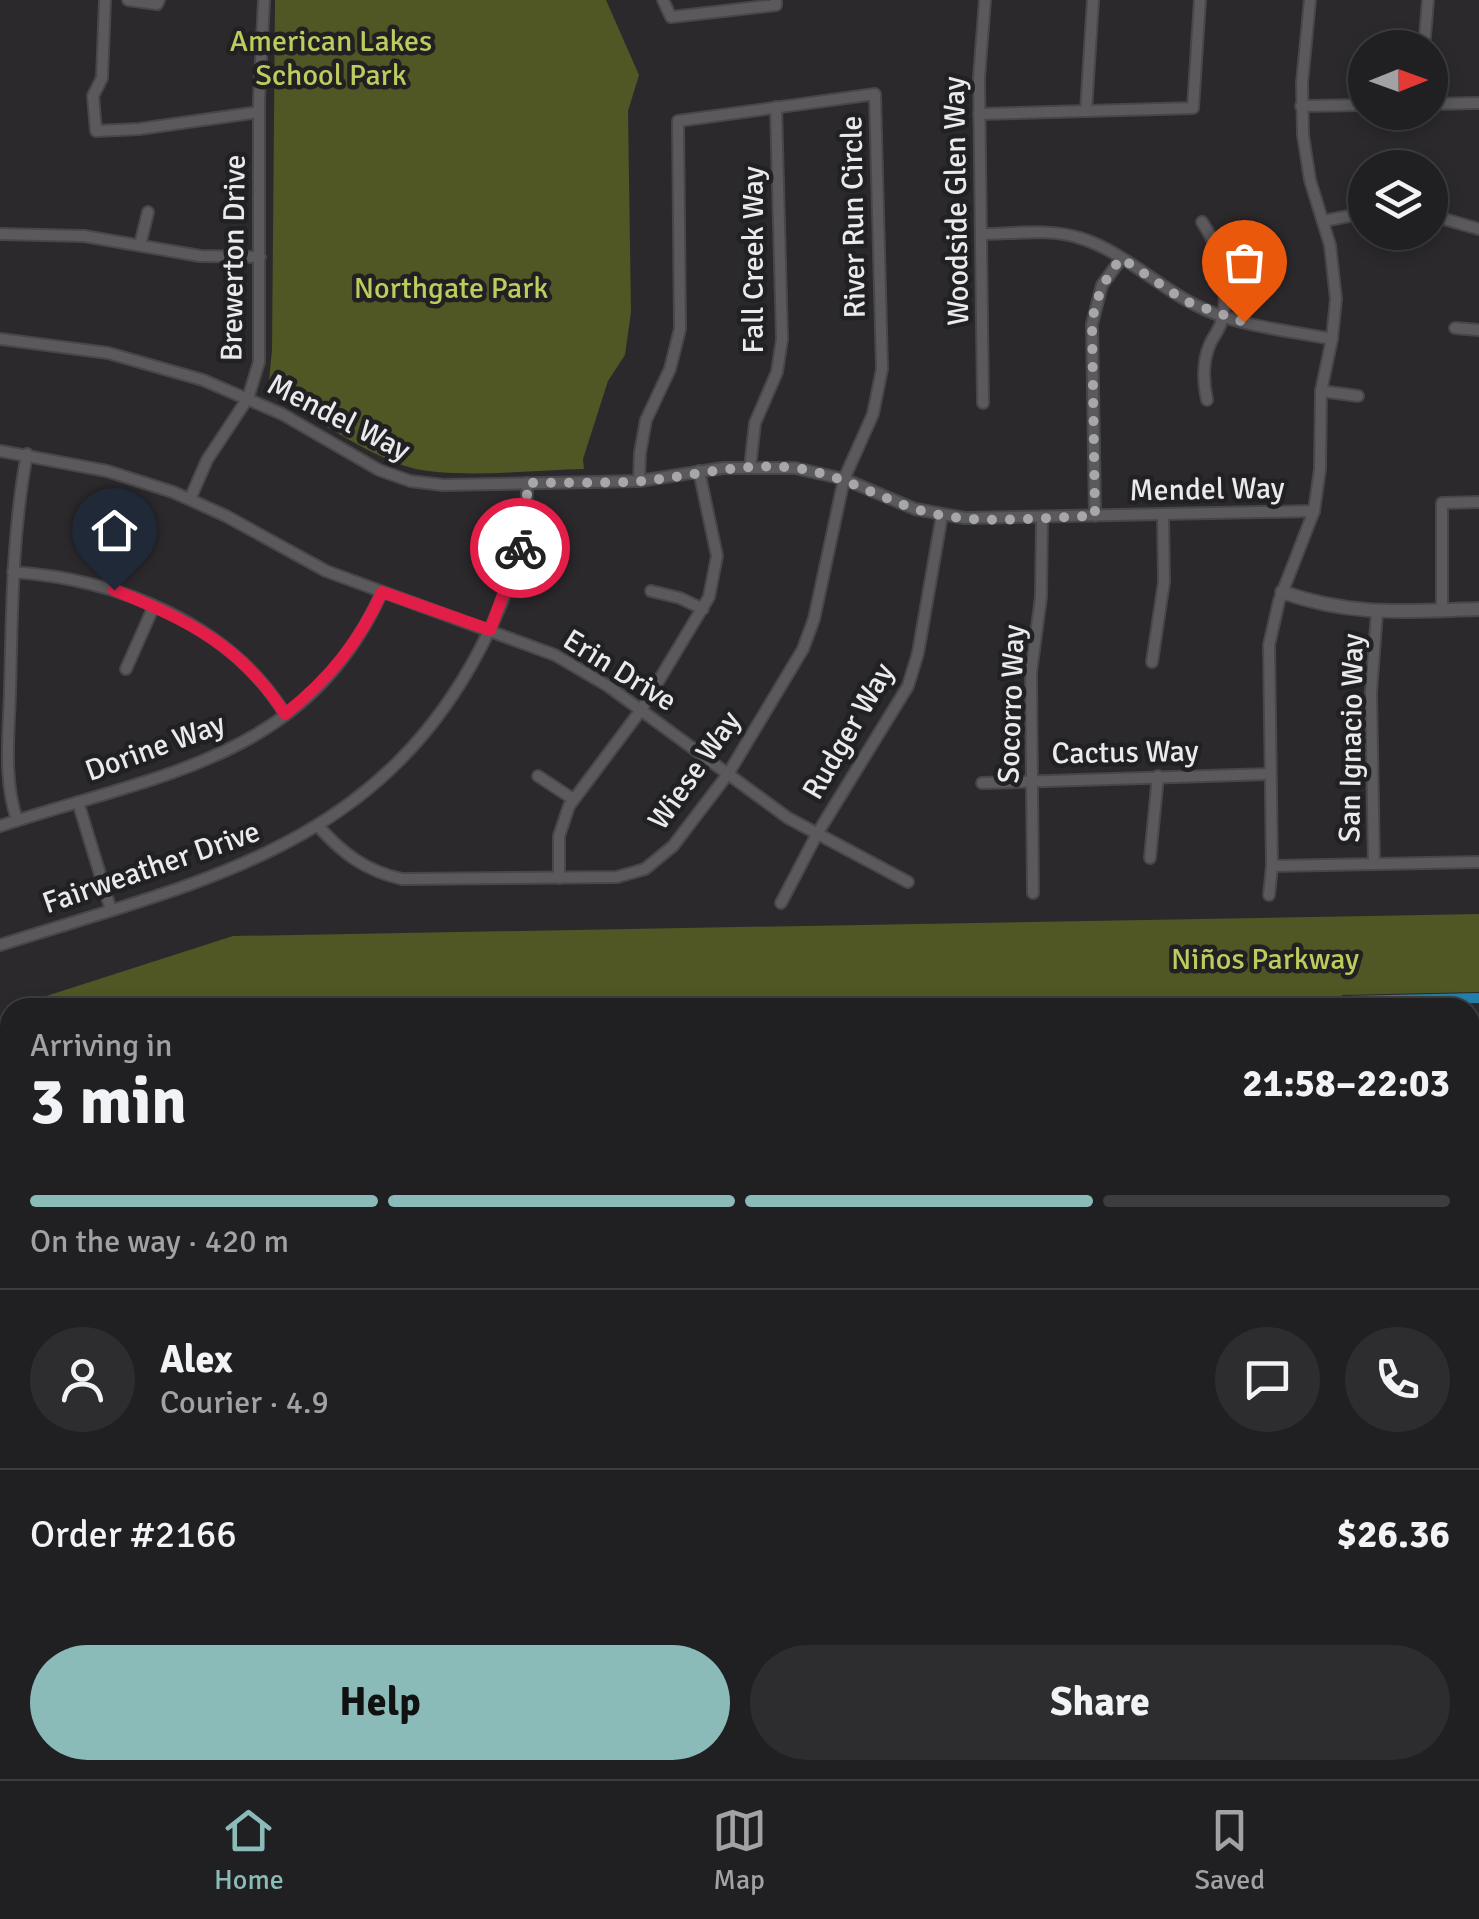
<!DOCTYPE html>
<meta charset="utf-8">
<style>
:root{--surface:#201f21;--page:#2d2c2e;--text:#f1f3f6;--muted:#a2a2a5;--line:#3d3d3f;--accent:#8bbbb9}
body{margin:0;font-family:Signika,sans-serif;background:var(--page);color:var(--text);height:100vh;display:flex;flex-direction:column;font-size:38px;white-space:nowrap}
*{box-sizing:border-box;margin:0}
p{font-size:32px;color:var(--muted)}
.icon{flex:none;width:55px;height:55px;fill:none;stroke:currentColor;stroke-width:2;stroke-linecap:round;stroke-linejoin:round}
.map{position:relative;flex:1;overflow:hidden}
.drawer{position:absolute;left:0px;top:998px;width:1480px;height:782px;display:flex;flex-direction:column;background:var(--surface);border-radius:30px 30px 0 0;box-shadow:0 5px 15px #0003,0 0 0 2px var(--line)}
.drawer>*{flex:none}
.needle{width:65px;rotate:89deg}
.fabs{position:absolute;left:1348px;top:30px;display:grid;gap:20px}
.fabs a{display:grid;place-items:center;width:100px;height:100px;border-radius:50%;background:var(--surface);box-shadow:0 5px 15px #0003,0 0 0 2px var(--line);font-size:50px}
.pin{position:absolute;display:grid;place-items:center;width:85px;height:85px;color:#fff;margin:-102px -42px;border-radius:50% 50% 50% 0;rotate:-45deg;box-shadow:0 0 10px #0007}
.pin .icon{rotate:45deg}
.courier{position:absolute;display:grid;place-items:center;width:100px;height:100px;margin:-50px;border:8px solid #e11d48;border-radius:50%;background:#fff;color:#222;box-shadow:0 2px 12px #0007}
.headline em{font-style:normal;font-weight:700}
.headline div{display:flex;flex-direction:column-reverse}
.headline{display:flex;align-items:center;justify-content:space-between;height:170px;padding:0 30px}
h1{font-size:65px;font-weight:700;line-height:75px}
.bar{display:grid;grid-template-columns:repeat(4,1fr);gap:15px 10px;align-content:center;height:120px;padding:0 30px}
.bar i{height:12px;border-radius:8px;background:var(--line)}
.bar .on{background:var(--accent)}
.bar p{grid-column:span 4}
.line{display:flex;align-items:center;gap:25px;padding:0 30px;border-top:2px solid var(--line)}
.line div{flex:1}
.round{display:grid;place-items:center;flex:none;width:105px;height:105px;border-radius:52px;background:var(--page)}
.action{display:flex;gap:20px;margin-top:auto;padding:20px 30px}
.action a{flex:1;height:115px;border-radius:60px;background:var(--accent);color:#111;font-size:40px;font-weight:700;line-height:115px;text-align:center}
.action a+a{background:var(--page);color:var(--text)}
.menu{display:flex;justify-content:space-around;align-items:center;height:140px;border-top:2px solid var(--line);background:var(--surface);font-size:28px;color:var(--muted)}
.menu a{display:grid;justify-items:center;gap:5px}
.menu .on{color:var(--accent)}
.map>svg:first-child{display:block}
.built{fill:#36313a}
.green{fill:#505624}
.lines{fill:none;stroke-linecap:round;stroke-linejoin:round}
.canal{stroke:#2281aa;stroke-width:10}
.minor-casing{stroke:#474648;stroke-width:14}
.tertiary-casing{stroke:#474648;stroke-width:16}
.minor{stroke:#5b595c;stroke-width:10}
.tertiary{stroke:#5b595c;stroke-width:12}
.done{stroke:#a7a6a8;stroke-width:10;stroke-dasharray:0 18}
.route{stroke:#e11d48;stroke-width:12}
.labels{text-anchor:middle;stroke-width:9;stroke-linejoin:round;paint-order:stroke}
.park-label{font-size:30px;fill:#bfcb5d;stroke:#212023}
.street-label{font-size:30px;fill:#eae9eb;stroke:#212023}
</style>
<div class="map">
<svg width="1479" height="1779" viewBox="0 0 1479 1779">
<rect width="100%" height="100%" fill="#2b292c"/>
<polygon class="built" points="1470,1013 1479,1013 1479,1378 1470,1376"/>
<g class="green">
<path d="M275 0H606L639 75 628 111 631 312 625 355 608 381 583 459 584 469C536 470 456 479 412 468 369 457 309 414 268 391L272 350Z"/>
<polygon points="1479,914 1479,992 1342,995 1342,1007 1274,1007 1273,1002 864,1008 12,1007 233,936"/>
<polygon points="9,1741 10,1770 269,1770 270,1779 9,1779"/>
</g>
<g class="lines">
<polyline class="canal" points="1346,1001 1479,998"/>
<g class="minor-casing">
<g id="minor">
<polyline points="105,0 102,78 93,96 96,131 139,129 259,112"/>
<polyline points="128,0 157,4 159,0"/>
<polyline points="663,0 671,17 776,5 776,0"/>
<polyline points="1424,48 1428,0"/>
<polyline points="1430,104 1479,103"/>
<polyline points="1301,106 1365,105"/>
<polyline points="1086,111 1093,0"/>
<polyline points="979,114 1193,108 1200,0"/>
<polyline points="1430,215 1479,229"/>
<polyline points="1323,221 1365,213"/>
<path d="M1202 222C1220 248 1231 291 1221 323 1219 330 1213 337 1210 344 1202 362 1203 381 1207 400"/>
<polyline points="0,234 84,236 200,256 260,257"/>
<path d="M981 234C1013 234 1049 228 1080 238 1126 252 1161 291 1206 310 1245 327 1291 331 1332 339"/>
<polyline points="140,245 148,212"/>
<polyline points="1455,328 1479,330"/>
<polyline points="0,339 108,353 203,380 282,414 379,470 410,481 443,485 639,481 723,468 795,468 844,479 915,509 965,518 1314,511"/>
<polyline points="1321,391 1358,396"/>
<polyline points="983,403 979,78 985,0"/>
<polyline points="0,451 107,471 173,492 226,516 326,571 555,655 608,686 788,818 908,882"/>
<polyline points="750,467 755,423 777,372 782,339 776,107"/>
<polyline points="190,499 207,460 248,398 259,362 259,100 264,0"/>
<polyline points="1095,516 1092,324 1102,285 1121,259"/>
<path d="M13 572C117 579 229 623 285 714"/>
<polyline points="651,591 680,598 703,609"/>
<polyline points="1442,610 1442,503 1479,502"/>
<polyline points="1152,662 1164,582 1163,514"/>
<polyline points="126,669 154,606"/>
<polyline points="538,776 573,799"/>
<polyline points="982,783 1270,774"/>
<polyline points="78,802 111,910"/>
<path d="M17 820C3 779 9 734 10 691 12 611 12 533 27 454"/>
<path d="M0 826C156 774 306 761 382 592"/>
<path d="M318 826C343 854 366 871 402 879L617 877 645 869 673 846 728 774 803 649 814 619 844 479 873 414 882 369 875 94 678 121 680 329 670 369 646 420 640 453 639 481"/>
<polyline points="1150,858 1158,776"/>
<polyline points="1374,864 1371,692 1377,612"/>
<polyline points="1272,866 1479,862"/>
<polyline points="559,878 559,836 569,806 641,710 709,597 717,556 699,471"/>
<polyline points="1033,893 1031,672 1041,597 1042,517"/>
<polyline points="1269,895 1272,866 1269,645 1279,601 1314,511 1320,469 1321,391 1332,339 1336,299 1330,245 1310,180 1303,135 1302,83 1310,0"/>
<polyline points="781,903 817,834 908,686 918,653 942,515"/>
<path d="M0 945C197 882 375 850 480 649 507 597 528 542 527 483"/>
<polyline points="0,1156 10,1153"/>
<polyline points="0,1264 10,1261"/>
<polyline points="0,1356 10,1355"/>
<polyline points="1470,1387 1479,1390"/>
<polyline points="0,1463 10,1463"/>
<polyline points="1470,1502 1479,1504"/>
<polyline points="0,1574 10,1574"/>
<polyline points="1470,1613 1479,1615"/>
<polyline points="0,1684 10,1684"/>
<polyline points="1470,1727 1479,1729"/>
<polyline points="281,1770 281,1779"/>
<polyline points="388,1770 388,1779"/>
<polyline points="497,1770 497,1779"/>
<polyline points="1225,1770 1225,1779"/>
<polyline points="1347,1770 1347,1779"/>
<polyline points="616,1779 616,1770"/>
<polyline points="894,1779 897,1770"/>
<polyline points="1004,1779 1007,1770"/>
<polyline points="1114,1779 1115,1770"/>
</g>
</g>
<g class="tertiary-casing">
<path id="tertiary" d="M1282 592C1354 617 1405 611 1479 609"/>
</g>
<use href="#minor" class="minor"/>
<use href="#tertiary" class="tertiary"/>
</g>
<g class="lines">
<path class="done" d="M520 548 527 520V483C565 482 605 484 643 481 694 476 743 462 795 468 843 474 881 500 926 512 979 526 1040 517 1095 516L1092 324C1095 298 1105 279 1121 258L1185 301 1244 322"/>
<path class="route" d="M114 590C187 620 241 645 285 714 329 679 359 642 382 592L490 630 520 548"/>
</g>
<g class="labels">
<g class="park-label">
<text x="331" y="51">American Lakes<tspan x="331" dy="34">School Park</tspan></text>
<text x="451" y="298">Northgate Park</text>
<text x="1265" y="969">Niños Parkway</text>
</g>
<g class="street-label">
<text transform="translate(956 201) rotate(-91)" y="10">Woodside Glen Way</text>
<text transform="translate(853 217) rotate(-91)" y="10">River Run Circle</text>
<text transform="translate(233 258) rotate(-89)" y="10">Brewerton Drive</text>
<text transform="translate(753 260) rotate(-90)" y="10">Fall Creek Way</text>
<text transform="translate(339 417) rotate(27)" y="10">Mendel Way</text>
<text transform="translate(1207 489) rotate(-1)" y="10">Mendel Way</text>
<text transform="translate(620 670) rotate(32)" y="10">Erin Drive</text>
<text transform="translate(1011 704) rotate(-88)" y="10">Socorro Way</text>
<text transform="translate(848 731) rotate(-60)" y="10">Rudger Way</text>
<text transform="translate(1351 738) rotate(-89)" y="10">San Ignacio Way</text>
<text transform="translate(155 747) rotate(-20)" y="10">Dorine Way</text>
<text transform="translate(1125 752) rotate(-1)" y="10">Cactus Way</text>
<text transform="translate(694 770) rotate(-55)" y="10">Wiese Way</text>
<text transform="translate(151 867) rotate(-19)" y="10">Fairweather Drive</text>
</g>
</g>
</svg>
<div class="fabs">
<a><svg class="needle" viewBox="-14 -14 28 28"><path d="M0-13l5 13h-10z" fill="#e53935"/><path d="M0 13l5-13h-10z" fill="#a2a2a5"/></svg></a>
<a><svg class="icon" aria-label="layers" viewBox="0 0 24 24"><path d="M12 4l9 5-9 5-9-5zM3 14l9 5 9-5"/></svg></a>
</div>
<div class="pin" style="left:1244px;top:322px;background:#ea580c"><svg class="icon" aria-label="bag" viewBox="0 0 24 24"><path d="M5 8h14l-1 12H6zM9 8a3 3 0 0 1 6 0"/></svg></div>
<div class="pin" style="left:114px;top:590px;background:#1f2937"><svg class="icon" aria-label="home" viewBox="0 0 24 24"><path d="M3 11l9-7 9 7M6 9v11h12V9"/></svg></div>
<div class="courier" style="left:520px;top:548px"><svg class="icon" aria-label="bike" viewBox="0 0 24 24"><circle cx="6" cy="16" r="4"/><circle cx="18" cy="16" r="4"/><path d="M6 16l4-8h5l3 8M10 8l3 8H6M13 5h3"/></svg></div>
<section class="drawer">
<div class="headline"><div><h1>3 min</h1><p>Arriving in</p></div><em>21:58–22:03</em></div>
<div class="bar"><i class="on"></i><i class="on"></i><i class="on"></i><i></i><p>On the way · 420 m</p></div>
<div class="line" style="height:180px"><a class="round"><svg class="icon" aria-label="person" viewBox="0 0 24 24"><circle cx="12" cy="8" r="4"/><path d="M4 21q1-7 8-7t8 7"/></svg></a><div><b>Alex</b><p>Courier · 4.9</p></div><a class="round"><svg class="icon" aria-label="chat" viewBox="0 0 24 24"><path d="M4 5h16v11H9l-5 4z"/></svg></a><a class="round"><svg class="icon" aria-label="phone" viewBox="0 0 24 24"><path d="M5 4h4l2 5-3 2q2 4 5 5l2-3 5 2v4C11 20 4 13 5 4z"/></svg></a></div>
<div class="line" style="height:130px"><div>Order #2166</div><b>$26.36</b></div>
<div class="action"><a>Help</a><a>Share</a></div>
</section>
</div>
<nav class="menu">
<a class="on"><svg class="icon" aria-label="home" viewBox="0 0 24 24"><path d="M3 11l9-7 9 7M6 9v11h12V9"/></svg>Home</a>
<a><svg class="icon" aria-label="map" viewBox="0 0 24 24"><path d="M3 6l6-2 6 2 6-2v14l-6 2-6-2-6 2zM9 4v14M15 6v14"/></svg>Map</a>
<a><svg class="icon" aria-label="saved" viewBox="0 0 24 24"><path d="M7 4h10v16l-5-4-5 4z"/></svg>Saved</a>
</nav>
